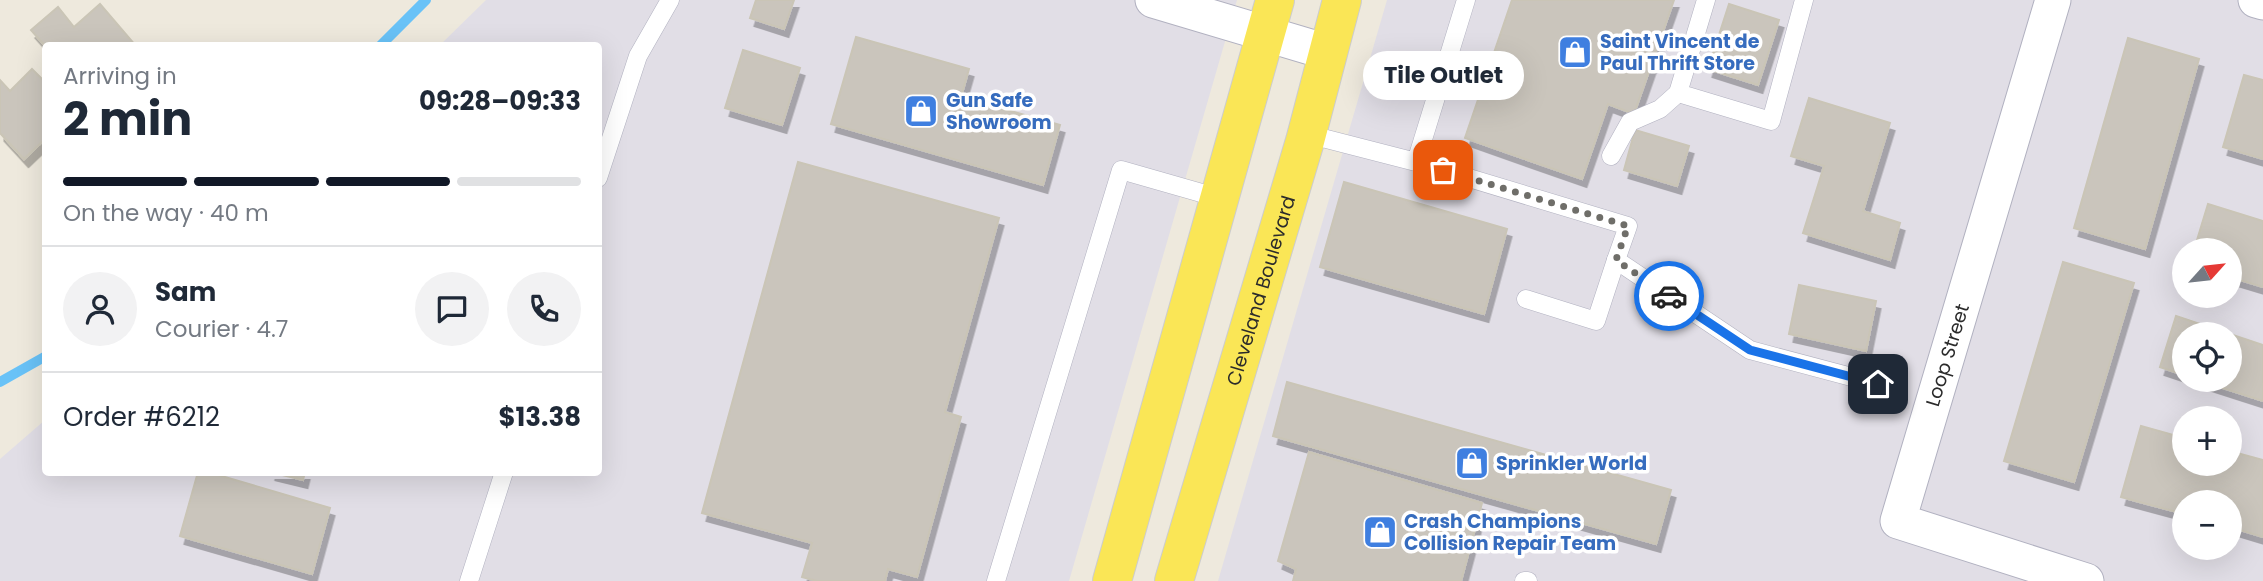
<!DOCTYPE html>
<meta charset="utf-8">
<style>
:root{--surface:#fff;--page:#f2f2f3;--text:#1f2937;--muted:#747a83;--line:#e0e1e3;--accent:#111827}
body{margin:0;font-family:Poppins,sans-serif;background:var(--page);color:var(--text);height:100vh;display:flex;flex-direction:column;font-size:26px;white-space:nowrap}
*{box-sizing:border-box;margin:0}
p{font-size:23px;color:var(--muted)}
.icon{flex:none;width:38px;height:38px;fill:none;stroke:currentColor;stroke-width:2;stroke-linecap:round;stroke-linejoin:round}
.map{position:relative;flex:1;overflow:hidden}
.drawer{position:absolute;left:42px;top:42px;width:560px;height:434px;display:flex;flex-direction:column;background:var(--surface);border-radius:7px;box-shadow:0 7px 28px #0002}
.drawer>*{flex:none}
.needle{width:46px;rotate:63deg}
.tools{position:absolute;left:2172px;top:238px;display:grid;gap:14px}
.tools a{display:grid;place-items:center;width:70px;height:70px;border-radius:50%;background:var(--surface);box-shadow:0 7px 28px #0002;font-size:35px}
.pin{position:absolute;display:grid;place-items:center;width:60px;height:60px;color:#fff;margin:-30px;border-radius:14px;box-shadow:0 4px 10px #0006}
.courier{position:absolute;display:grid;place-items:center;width:70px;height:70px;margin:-35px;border:5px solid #1a73e8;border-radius:50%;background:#fff;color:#222;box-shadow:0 2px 9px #0007}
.bubble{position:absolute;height:49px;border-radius:24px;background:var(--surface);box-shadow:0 7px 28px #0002;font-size:23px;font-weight:700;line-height:49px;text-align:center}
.head em{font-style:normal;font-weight:700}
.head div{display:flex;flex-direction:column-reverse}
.head{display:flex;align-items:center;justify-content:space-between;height:119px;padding:0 21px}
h1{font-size:46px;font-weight:700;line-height:52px}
.bar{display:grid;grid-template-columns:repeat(4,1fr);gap:10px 7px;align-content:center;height:84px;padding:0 21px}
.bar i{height:9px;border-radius:5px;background:var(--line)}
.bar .active{background:var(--accent)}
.bar p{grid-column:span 4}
.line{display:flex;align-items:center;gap:18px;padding:0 21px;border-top:2px solid var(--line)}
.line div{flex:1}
.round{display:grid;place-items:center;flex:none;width:74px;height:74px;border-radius:37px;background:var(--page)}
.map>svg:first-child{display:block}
.industrial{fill:#e1dee6;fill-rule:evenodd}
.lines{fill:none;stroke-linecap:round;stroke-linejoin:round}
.stream{stroke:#69c2f7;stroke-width:10}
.building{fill:#cac5bc;stroke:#cac5b6;stroke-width:2;filter:url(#shadow)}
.service-casing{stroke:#b1b1c0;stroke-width:19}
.minor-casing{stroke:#b1b1c0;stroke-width:37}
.primary-casing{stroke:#ccc;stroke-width:40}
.service{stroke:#fff;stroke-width:18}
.minor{stroke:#fff;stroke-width:35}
.primary{stroke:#fae656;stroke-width:38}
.done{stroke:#6f6e69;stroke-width:7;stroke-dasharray:0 12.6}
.route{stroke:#1a73e8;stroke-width:9}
.labels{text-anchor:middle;stroke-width:7;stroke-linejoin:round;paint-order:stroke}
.shop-label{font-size:19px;font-weight:bold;fill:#366cbe;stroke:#fff;text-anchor:start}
.street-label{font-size:19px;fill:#2b2b2b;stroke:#fff}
</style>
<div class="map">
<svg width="2263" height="581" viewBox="0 0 2263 581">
<defs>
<filter id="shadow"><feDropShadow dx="4.5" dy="8" stdDeviation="0" flood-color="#0004"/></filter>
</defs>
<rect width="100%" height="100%" fill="#eee9dd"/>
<g class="industrial">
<polygon points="486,0 1237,0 1069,581 0,581 0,459 45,420 46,472 598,472 598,46 440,45"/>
<path d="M1387 0H2263V581H1218ZM2184 250H2230V296H2184ZM2184 334H2230V380H2184ZM2184 418H2230V464H2184ZM2184 502H2230V548H2184Z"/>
</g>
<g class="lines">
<g class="stream">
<polyline points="380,46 426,0"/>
<polyline points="0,382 46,356"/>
</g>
</g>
<g class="building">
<polygon points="756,0 794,0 784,29 750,18"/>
<polygon points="1512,0 1674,0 1634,114 1608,104 1582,179 1465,138"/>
<polygon points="100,4 136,46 46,47 31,30 58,7 74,27"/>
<polygon points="1729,4 1779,20 1758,85 1708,69"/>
<polygon points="856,37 969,69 961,97 1060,125 1043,185 831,124"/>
<polygon points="2128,38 2199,59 2145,249 2074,228"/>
<polygon points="743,50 800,68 782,125 725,108"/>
<polygon points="32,69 46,83 46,138 24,159 0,133 0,80 10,91"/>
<polygon points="2244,75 2263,80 2263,159 2223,147"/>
<polygon points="1809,98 1890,123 1863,211 1900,223 1890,260 1803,233 1824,166 1791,156"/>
<polygon points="1635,130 1689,146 1677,186 1624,170"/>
<polygon points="798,162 999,218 945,412 961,417 917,577 888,569 885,581 817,581 802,577 812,543 702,513"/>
<polygon points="1344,182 1507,229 1484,314 1320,267"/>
<polygon points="2208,204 2263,221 2263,287 2230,277 2230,250 2194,250"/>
<polygon points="2063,262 2134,283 2074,482 2004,461"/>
<polygon points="1799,285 1876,301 1866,351 1789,334"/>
<polygon points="2176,316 2263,345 2263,401 2198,380 2230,380 2230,334 2184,334 2184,375 2160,367"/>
<polygon points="1287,382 1671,490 1656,544 1273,436"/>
<polygon points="2141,426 2184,438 2184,464 2230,464 2230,451 2263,460 2263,537 2230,527 2230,502 2184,502 2184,514 2121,497"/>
<polygon points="1309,452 1482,503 1461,581 1293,581 1296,569 1278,561"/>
<polygon points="198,472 208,472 330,508 312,574 180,536"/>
<polygon points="270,472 305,472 303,480"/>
</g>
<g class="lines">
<g class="service-casing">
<g id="service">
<polyline points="1706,0 1678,93 1771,121 1804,0"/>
<polyline points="1307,134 1416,162 1466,0"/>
<polyline points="1611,156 1630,122 1660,109 1678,93"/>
<polyline points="1416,162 1628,226 1616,260 1750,350 1878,384"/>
<polyline points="598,178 638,56 670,0"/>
<polyline points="1526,299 1596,321 1616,260"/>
<polyline points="469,581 504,472"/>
<polyline points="996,581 1121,170 1219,198"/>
<polyline points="1524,581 1528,581"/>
</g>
</g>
<g class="minor-casing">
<g id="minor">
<polyline points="1153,0 1327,52"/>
<polyline points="2053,0 1898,521 2086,581"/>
<polyline points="2256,0 2263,2"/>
</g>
</g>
<g class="primary-casing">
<g id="primary">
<polyline points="1112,581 1275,0"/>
<path id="s1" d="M1174 581 1305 141 1342 0"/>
</g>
</g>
<use href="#service" class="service"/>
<use href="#minor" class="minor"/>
<use href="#primary" class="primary"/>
</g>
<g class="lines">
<polyline class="done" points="1443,170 1628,226 1616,260 1669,296"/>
<polyline class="route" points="1669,296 1750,350 1878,384"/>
</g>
<defs>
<g id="shop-square" transform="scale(1.75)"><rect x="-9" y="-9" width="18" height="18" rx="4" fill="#3f7fe0" stroke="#fff"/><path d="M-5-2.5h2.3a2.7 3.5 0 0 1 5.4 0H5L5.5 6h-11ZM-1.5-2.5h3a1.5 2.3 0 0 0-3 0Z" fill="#fff"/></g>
</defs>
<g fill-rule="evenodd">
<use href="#shop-square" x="1575" y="52"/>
<use href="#shop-square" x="921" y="111"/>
<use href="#shop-square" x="1472" y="463"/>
<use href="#shop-square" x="1380" y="532"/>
</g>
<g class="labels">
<g class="shop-label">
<text x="1600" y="48">Saint Vincent de<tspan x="1600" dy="22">Paul Thrift Store</tspan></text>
<text x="946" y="107">Gun Safe<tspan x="946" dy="22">Showroom</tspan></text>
<text x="1496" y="470">Sprinkler World</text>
<text x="1404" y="528">Crash Champions<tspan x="1404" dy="22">Collision Repair Team</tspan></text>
</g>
<g class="street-label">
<text dy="7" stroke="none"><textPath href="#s1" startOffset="303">Cleveland Boulevard</textPath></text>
<text transform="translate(1947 355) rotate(-73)" y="7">Loop Street</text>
</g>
</g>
</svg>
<div class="tools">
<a><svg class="needle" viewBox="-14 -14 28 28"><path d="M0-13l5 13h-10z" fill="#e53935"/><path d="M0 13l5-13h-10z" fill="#747a83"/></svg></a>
<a><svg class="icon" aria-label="locate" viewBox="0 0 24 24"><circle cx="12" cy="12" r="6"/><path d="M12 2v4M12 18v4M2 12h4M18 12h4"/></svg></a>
<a>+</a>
<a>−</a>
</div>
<div class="pin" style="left:1443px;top:170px;background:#ea580c"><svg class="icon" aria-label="bag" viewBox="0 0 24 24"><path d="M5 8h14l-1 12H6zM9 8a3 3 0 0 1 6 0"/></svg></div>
<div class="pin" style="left:1878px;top:384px;background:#1f2937"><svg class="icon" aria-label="home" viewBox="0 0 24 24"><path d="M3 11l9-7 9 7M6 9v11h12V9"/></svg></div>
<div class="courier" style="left:1669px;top:296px"><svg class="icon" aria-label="car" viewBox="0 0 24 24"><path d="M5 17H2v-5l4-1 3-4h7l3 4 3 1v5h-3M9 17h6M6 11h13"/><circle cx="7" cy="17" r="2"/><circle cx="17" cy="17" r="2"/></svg></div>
<div class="bubble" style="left:1363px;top:51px;width:161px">Tile Outlet</div>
<section class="drawer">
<div class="head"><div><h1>2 min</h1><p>Arriving in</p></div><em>09:28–09:33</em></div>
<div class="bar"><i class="active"></i><i class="active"></i><i class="active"></i><i></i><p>On the way · 40 m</p></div>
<div class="line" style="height:126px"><a class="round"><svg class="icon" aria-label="person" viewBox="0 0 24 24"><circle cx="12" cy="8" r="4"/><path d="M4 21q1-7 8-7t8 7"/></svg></a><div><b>Sam</b><p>Courier · 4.7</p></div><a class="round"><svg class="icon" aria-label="chat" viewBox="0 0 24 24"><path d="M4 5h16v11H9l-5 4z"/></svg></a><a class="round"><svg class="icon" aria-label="phone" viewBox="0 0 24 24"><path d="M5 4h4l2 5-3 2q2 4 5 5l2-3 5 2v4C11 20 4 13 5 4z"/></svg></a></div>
<div class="line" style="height:91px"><div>Order #6212</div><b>$13.38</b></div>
</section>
</div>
